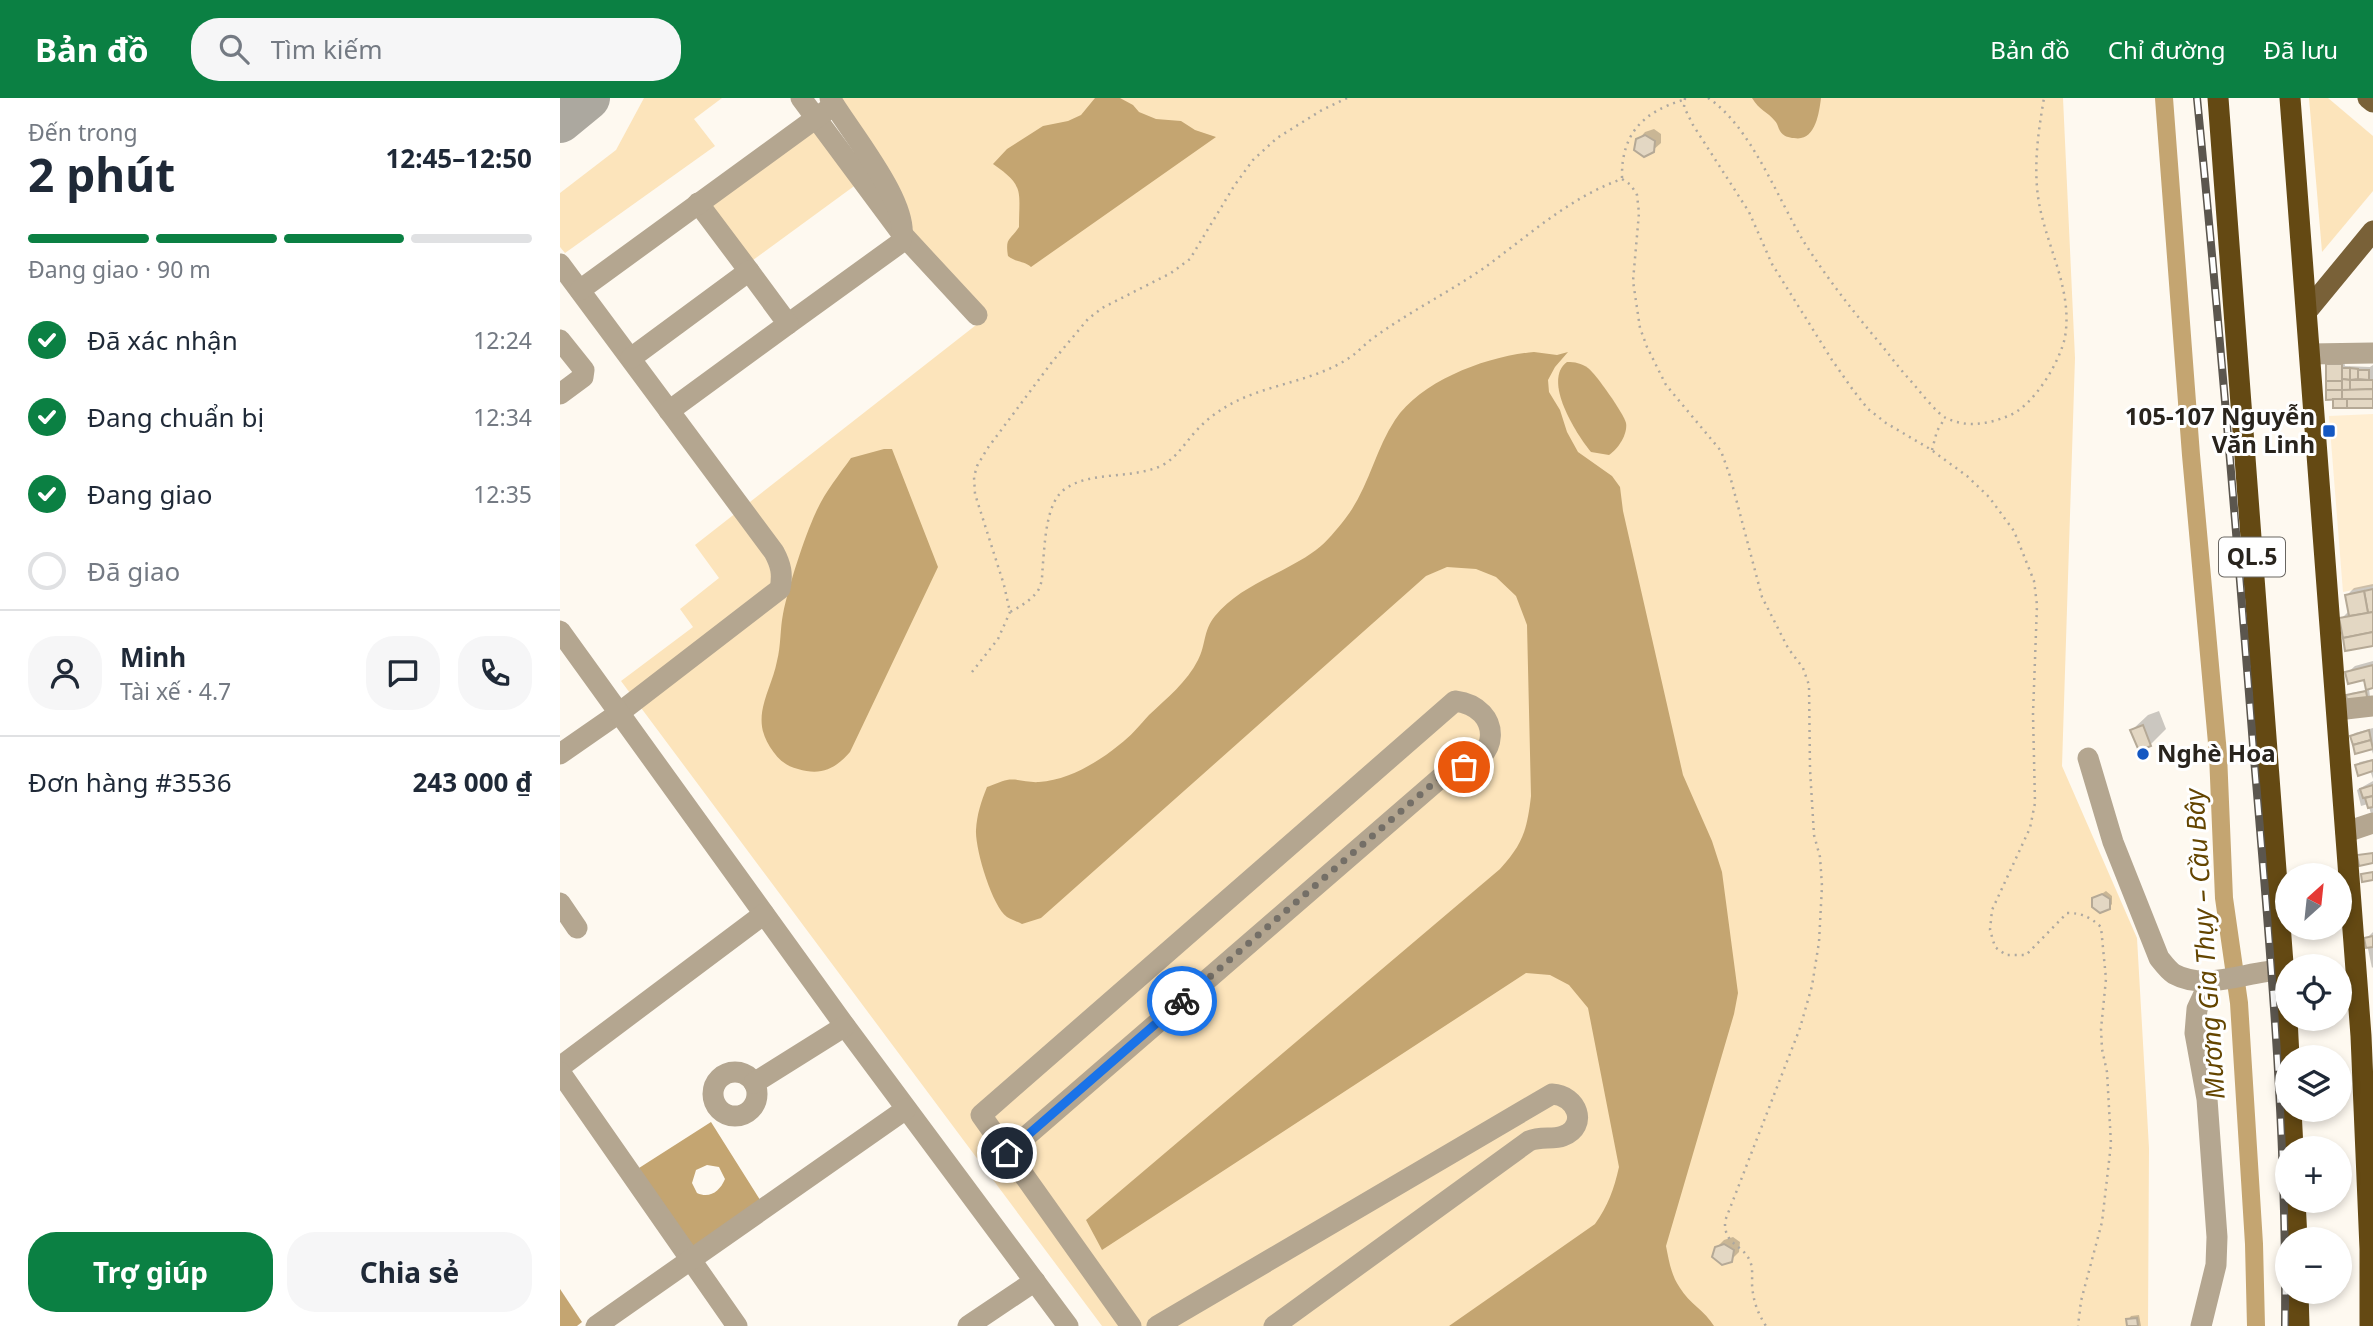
<!DOCTYPE html>
<html lang="vi">
<meta charset="utf-8">
<style>
:root{--surface:#fff;--page:#f6f6f7;--text:#1f2937;--muted:#747a83;--line:#e0e1e3;--accent:#0b8043}
body{margin:0;font-family:"Noto Sans",sans-serif;background:var(--page);color:var(--text);height:100vh;display:flex;flex-direction:column;font-size:26px;white-space:nowrap}
*{box-sizing:border-box;margin:0}
p{font-size:23px;color:var(--muted)}
.icon{flex:none;width:38px;height:38px;fill:none;stroke:currentColor;stroke-width:2;stroke-linecap:round;stroke-linejoin:round}
.map{position:relative;flex:1;overflow:hidden}
.details{display:flex;flex-direction:column;background:var(--surface);width:560px}
.details>*{flex:none}
.needle{width:46px;rotate:27deg}
.tools{position:absolute;left:1715px;top:765px;display:grid;gap:14px}
.tools a{display:grid;place-items:center;width:77px;height:77px;border-radius:50%;background:var(--surface);box-shadow:0 4px 10px #0003;font-size:35px}
.pin{position:absolute;display:grid;place-items:center;width:60px;height:60px;color:#fff;margin:-30px;border:4px solid #fff;border-radius:50%;box-shadow:0 2px 7px #0007}
.courier{position:absolute;display:grid;place-items:center;width:70px;height:70px;margin:-35px;border:5px solid #1a73e8;border-radius:50%;background:#fff;color:#222;box-shadow:0 2px 9px #0007}
.overview em{font-style:normal;font-weight:700}
.overview div{display:flex;flex-direction:column-reverse}
.overview{display:flex;align-items:center;justify-content:space-between;height:119px;padding:0 28px}
h1{font-size:46px;font-weight:700;line-height:52px}
.bar{display:grid;grid-template-columns:repeat(4,1fr);gap:10px 7px;align-content:center;height:84px;padding:0 28px}
.bar i{height:9px;border-radius:5px;background:var(--line)}
.bar .on{background:var(--accent)}
.bar p{grid-column:span 4}
.line{display:flex;align-items:center;gap:18px;padding:0 28px;border-top:2px solid var(--line)}
.line div{flex:1}
.round{display:grid;place-items:center;flex:none;width:74px;height:74px;border-radius:28px;background:var(--page)}
ol{padding:0 28px;list-style:none}
li{display:flex;align-items:center;gap:21px;height:77px}
li p{margin-inline-start:auto}
li .icon{padding:7px;border-radius:50%;background:var(--accent);color:#fff;stroke-width:4}
li:last-child{color:var(--muted)}
li i{width:38px;height:38px;border:4px solid var(--line);border-radius:50%}
.button{display:flex;gap:14px;margin-top:auto;padding:14px 28px}
.button a{flex:1;height:80px;border-radius:28px;background:var(--accent);color:#fff;font-size:28px;font-weight:700;line-height:80px;text-align:center}
.button a+a{background:var(--page);color:var(--text)}
header{display:flex;align-items:center;gap:42px;box-sizing:border-box;height:98px;padding:0 35px;background:var(--accent);color:#fff}
header strong{font-size:33px}
nav{display:flex;gap:38px;margin-inline-start:auto;font-size:24px}
.search{width:490px;height:63px;background:var(--page);display:flex;align-items:center;gap:18px;box-sizing:border-box;padding:0 24px;border-radius:28px;color:var(--muted);font-size:26px}
main{display:flex;flex:1;min-height:0}
.map>svg:first-child{display:block}
.built{fill:#ffeed2}
.green{fill:#fce4bb}
.water{fill:#c4a571;fill-rule:evenodd}
.shadow{fill:#0003}
.lines{fill:none;stroke-linecap:round;stroke-linejoin:round}
.canal{stroke:#c4a571;stroke-width:18}
.taxiway{stroke:#aca89f;stroke-width:44}
.building{fill:#e3d7c3;stroke:#b5a996;stroke-width:2}
.path{stroke:#ada8a0;stroke-width:2.5;stroke-dasharray:2 5;stroke-linecap:butt}
.minor{stroke:#b4a690;stroke-width:21}
.major{stroke:#796138;stroke-width:21}
.highway{stroke:#644913;stroke-width:21}
.rail-casing{stroke:#5b564e;stroke-width:8}
.rail{stroke:#fff;stroke-width:5;stroke-dasharray:16;stroke-linecap:butt}
.done{stroke:#746f67;stroke-width:7;stroke-dasharray:0 12.6}
.route{stroke:#1a73e8;stroke-width:9}
.poi-dot{fill:#1457c2;stroke:#fff;stroke-width:2.5}
.labels{text-anchor:middle;stroke-width:6;stroke-linejoin:round;paint-order:stroke}
.shield{fill:#fff;stroke:#696661;stroke-width:2}
.shield-label{font-size:23px;font-weight:bold;fill:#29241d}
.poi-label{font-size:24px;font-weight:bold;fill:#29241d;stroke:#fff;text-anchor:end}
.water-label{font-size:26px;font-style:italic;fill:#644500;stroke:#fff}
</style>
<header>
<strong>Bản đồ</strong>
<div class="search"><svg class="icon" aria-label="search" viewBox="0 0 24 24"><circle cx="10" cy="10" r="6"/><path d="M15 15l6 6"/></svg>Tìm kiếm</div>
<nav><a>Bản đồ</a><a>Chỉ đường</a><a>Đã lưu</a></nav>
</header>
<main>
<section class="details">
<div class="overview"><div><h1>2 phút</h1><p>Đến trong</p></div><em>12:45–12:50</em></div>
<div class="bar"><i class="on"></i><i class="on"></i><i class="on"></i><i></i><p>Đang giao · 90 m</p></div>
<ol>
<li><svg class="icon" aria-label="check" viewBox="0 0 24 24"><path d="M5 12l5 5 9-10"/></svg>Đã xác nhận<p>12:24</p></li>
<li><svg class="icon" aria-label="check" viewBox="0 0 24 24"><path d="M5 12l5 5 9-10"/></svg>Đang chuẩn bị<p>12:34</p></li>
<li><svg class="icon" aria-label="check" viewBox="0 0 24 24"><path d="M5 12l5 5 9-10"/></svg>Đang giao<p>12:35</p></li>
<li><i></i>Đã giao</li>
</ol>
<div class="line" style="height:126px"><a class="round"><svg class="icon" aria-label="person" viewBox="0 0 24 24"><circle cx="12" cy="8" r="4"/><path d="M4 21q1-7 8-7t8 7"/></svg></a><div><b>Minh</b><p>Tài xế · 4.7</p></div><a class="round"><svg class="icon" aria-label="chat" viewBox="0 0 24 24"><path d="M4 5h16v11H9l-5 4z"/></svg></a><a class="round"><svg class="icon" aria-label="phone" viewBox="0 0 24 24"><path d="M5 4h4l2 5-3 2q2 4 5 5l2-3 5 2v4C11 20 4 13 5 4z"/></svg></a></div>
<div class="line" style="height:91px"><div>Đơn hàng #3536</div><b>243 000 ₫</b></div>
<div class="button"><a>Trợ giúp</a><a>Chia sẻ</a></div>
</section>
<div class="map">
<svg width="1813" height="1228" viewBox="0 0 1813 1228">
<rect width="100%" height="100%" fill="#fef9f0"/>
<polygon class="built" points="1813,316 1813,488 1783,494 1769,318"/>
<g class="green">
<polygon points="84,0 162,0 134,21 155,48 5,155 0,149 0,95 56,52"/>
<polygon points="278,0 1503,0 1515,260 1502,668 1577,840 1589,1050 1588,1228 542,1228 61,583 133,529 120,511 159,480 135,447 425,220 348,132"/>
<polygon points="1749,0 1768,0 1813,38 1813,93 1762,154"/>
<polygon points="256,30 297,86 189,165 148,109"/>
</g>
<g class="water">
<path d="M535 0H560L573 7 579 14 596 21 621 23 635 32 656 39 471 169C464 163 455 164 448 158 445 139 450 143 459 129 459 93 465 88 433 66L447 51 483 28 508 23 521 17Z"/>
<path d="M1192 0H1261C1259 16 1255 44 1234 40 1229 40 1223 38 1220 33 1218 30 1218 26 1215 23 1208 14 1199 12 1192 0Z"/>
<path d="M974 254 997 257 1008 254 995 269 988 282 989 294 1000 312 1007 334 1018 354 1052 378 1060 389 1063 413 1123 677 1152 743 1162 774 1178 895 1174 916 1106 1148C1109 1163 1111 1177 1120 1190 1129 1205 1145 1213 1154 1228H889L1035 1126C1048 1108 1054 1091 1059 1069L1028 910 1009 887 990 877 966 875 542 1152 526 1122 940 771C963 746 967 732 971 698L967 527 956 498 936 479 916 471 887 469 866 478 481 820 462 826C458 824 452 822 447 819 432 808 415 751 416 732 417 716 421 704 427 689 433 687 441 683 447 682 457 680 468 685 479 684 508 682 537 665 559 647 570 639 580 627 589 617 607 600 627 584 638 562 646 547 643 533 655 518 681 486 724 476 756 452 767 444 777 431 785 421 808 392 815 352 835 322 862 282 928 258 974 254Z"/>
<path d="M1007 264C1015 264 1021 265 1028 270 1036 276 1064 316 1066 325 1068 336 1058 351 1049 357L1031 354C1016 336 982 282 1007 264Z"/>
<path d="M324 351H332L378 469 290 654C275 671 261 678 238 671 225 668 217 660 210 649 190 618 211 594 217 563 221 548 220 531 223 516 229 487 244 440 256 414 265 394 279 377 291 360Z"/>
<path d="M151 1024 202 1105 130 1151 79 1070ZM147 1067 159 1069 165 1081C160 1093 150 1101 137 1095L132 1085 136 1072Z"/>
<polygon points="0,1191 22,1224 17,1228 0,1228"/>
</g>
<g class="shadow">
<polygon points="1094,31 1101,36 1101,45 1093,52 1078,42 1085,34"/>
<polygon points="1784,263 1785,268 1810,269 1813,267 1813,308 1768,267"/>
<polygon points="1813,486 1813,546 1781,521 1790,512 1787,497 1794,490"/>
<polygon points="1813,563 1813,588 1809,590 1810,599 1788,598 1791,595 1808,592 1805,580 1787,575 1795,568"/>
<polygon points="1599,613 1606,631 1590,647 1572,632 1588,617"/>
<polygon points="1813,630 1813,656 1811,650 1792,638 1795,635"/>
<polygon points="1813,661 1813,681 1810,672 1796,667 1800,664"/>
<polygon points="1813,683 1813,718 1812,719 1808,706 1801,708 1797,692"/>
<polygon points="1546,793 1552,798 1552,806 1549,810 1534,801"/>
<polygon points="1813,834 1813,869 1812,870 1806,841"/>
<polygon points="1173,1139 1180,1144 1179,1154 1171,1162 1156,1150 1164,1142"/>
<polygon points="1579,1217 1581,1228 1569,1228 1568,1222 1571,1218"/>
</g>
<g class="lines">
<polyline class="canal" points="1604,0 1631,357 1658,656 1664,800 1679,905 1694,1146 1696,1228"/>
<polyline class="taxiway" points="0,23 28,0"/>
</g>
<g class="building">
<polygon points="1085,37 1095,43 1094,54 1084,59 1074,52 1076,41"/>
<rect x="1766" y="266" width="16" height="17"/>
<polygon points="1782,270 1790,270 1790,282 1782,281"/>
<polygon points="1790,270 1798,271 1798,281 1790,282"/>
<polygon points="1798,272 1809,272 1809,282 1798,281"/>
<polygon points="1782,281 1790,282 1790,292 1782,292"/>
<polygon points="1790,282 1813,282 1813,291 1790,292"/>
<rect x="1766" y="283" width="16" height="9"/>
<polygon points="1813,291 1813,301 1782,301 1782,292"/>
<polygon points="1766,292 1782,292 1782,301 1766,302"/>
<rect x="1773" y="301" width="14" height="9"/>
<rect x="1787" y="301" width="26" height="9"/>
<polygon points="1813,491 1813,514 1808,515 1804,493"/>
<polygon points="1804,493 1808,515 1789,518 1785,497"/>
<polygon points="1813,514 1813,534 1783,540 1779,520"/>
<polygon points="1813,534 1813,548 1785,553 1783,540"/>
<polygon points="1813,567 1813,590 1806,592 1804,582 1788,586 1785,574"/>
<polygon points="1806,593 1808,604 1788,608 1786,597"/>
<polygon points="1583,627 1591,648 1579,653 1570,632"/>
<polygon points="1809,632 1811,642 1793,647 1790,638"/>
<polygon points="1811,642 1813,651 1795,656 1793,647"/>
<polygon points="1813,662 1813,673 1798,678 1795,667"/>
<polygon points="1813,687 1813,698 1803,700 1800,691"/>
<polygon points="1813,698 1813,709 1808,710 1805,700"/>
<polygon points="1813,755 1813,765 1799,768 1797,757"/>
<polygon points="1813,774 1813,782 1802,784 1801,776"/>
<polygon points="1542,796 1550,801 1550,811 1540,815 1532,809 1532,800"/>
<polygon points="1813,838 1813,849 1806,850 1804,840"/>
<polygon points="1164,1146 1174,1152 1172,1164 1162,1167 1152,1159 1155,1149"/>
<polygon points="1577,1220 1578,1228 1567,1228 1566,1221"/>
</g>
<g class="lines">
<g class="path">
<path d="M787 0 762 12 717 40 693 62 674 88 630 161 611 175 542 210 528 221 492 264 427 351 417 368 414 379 415 396 444 487 450 514C461 508 472 502 479 491 483 482 482 474 483 465 485 444 486 404 505 391 532 372 572 382 603 367 618 358 624 346 636 333 644 324 654 316 664 310 704 285 754 285 792 258 800 252 807 244 816 238 851 213 889 194 924 170 968 138 1010 99 1062 81L1071 87 1077 97 1079 115 1073 183 1080 230 1087 249 1106 287 1161 353 1170 378 1202 499 1228 550 1243 570 1249 587 1250 671 1254 737 1260 759 1262 788 1259 844 1252 888 1240 930 1165 1123C1164 1148 1182 1145 1190 1163 1193 1170 1192 1178 1192 1186 1193 1202 1197 1214 1206 1228"/>
<path d="M1125 0 1124 9 1133 27 1189 114 1212 166 1272 262 1293 292 1308 311 1326 325 1370 351 1407 378 1429 399 1454 433 1474 483 1477 507 1473 616 1475 705 1470 730 1432 812 1430 832 1435 849 1446 857H1466L1507 815C1522 815 1530 819 1541 829L1546 881 1541 931 1542 951 1547 974 1551 1046 1542 1124 1521 1203 1518 1228"/>
<path d="M1148 0C1190 27 1218 101 1244 144 1265 177 1288 207 1313 237 1326 252 1337 268 1350 282 1359 292 1376 315 1386 320 1406 330 1429 326 1448 318 1473 309 1500 264 1505 239 1513 192 1487 150 1479 105 1473 70 1478 35 1484 0"/>
<path d="M1062 80C1061 36 1083 14 1123 2"/>
<polyline points="1372,352 1377,333 1385,320"/>
<polyline points="412,574 438,541 450,514"/>
</g>
<g class="minor">
<polyline points="241,0 342,136 417,217"/>
<polyline points="138,105 189,173"/>
<path d="M0 166 214 454C221 467 223 476 220 491L59 615 0 656"/>
<polyline points="20,192 274,7"/>
<path d="M228 226 340 145C356 112 287 30 270 0"/>
<polyline points="0,242 24,272 23,279 0,296"/>
<polyline points="1750,256 1813,255"/>
<polyline points="71,260 189,173 228,226 109,313"/>
<polyline points="0,533 285,928 508,1228"/>
<polyline points="1777,612 1813,608"/>
<path d="M1528 660 1553 744 1599 860C1603 865 1608 872 1614 876 1647 894 1689 872 1724 872"/>
<polyline points="1786,734 1813,725"/>
<polyline points="0,805 17,830"/>
<polyline points="0,969 204,816"/>
<polyline points="0,974 177,1228"/>
<circle cx="175" cy="996" r="22"/>
<polyline points="194,985 285,928"/>
<path d="M447 1055 893 669C941 668 944 609 895 603L421 1017 571 1228"/>
<polyline points="36,1228 346,1011"/>
<polyline points="408,1228 475,1183"/>
<path d="M597 1228 992 996C1017 997 1029 1028 1003 1038 993 1042 981 1038 969 1043L714 1228"/>
<polyline points="1641,1228 1656,1167 1657,1139 1647,1001 1635,935 1637,911 1650,883"/>
</g>
<g class="major">
<polyline points="1808,0 1813,4"/>
<polyline points="1747,213 1813,133"/>
</g>
<g class="highway">
<polyline points="1658,0 1727,919"/>
<polyline points="1730,0 1801,938 1810,1151 1810,1228"/>
<polyline points="1727,920 1729,959"/>
<polyline points="1731,1012 1733,1050"/>
<polyline points="1735,1102 1737,1141"/>
<polyline points="1738,1194 1739,1228"/>
</g>
<g class="rail-casing">
<path id="rail" d="M1637 0C1659 220 1677 440 1694 660 1710 849 1727 1038 1725 1228"/>
</g>
<use href="#rail" class="rail"/>
</g>
<g class="lines">
<polyline class="done" points="622,903 892,669 904,669"/>
<polyline class="route" points="447,1055 622,903"/>
</g>
<g class="poi-dot">
<rect x="1762" y="326" width="14" height="14" rx="3.5"/>
<circle cx="1583" cy="656" r="7"/>
</g>
<g class="labels">
<rect class="shield" x="1659" y="439.5" width="66" height="39" rx="5"/>
<g class="shield-label">
<text x="1692" y="467">QL.5</text>
</g>
<g class="poi-label">
<text x="1755" y="327">105-107 Nguyễn<tspan x="1755" dy="28">Văn Linh</tspan></text>
<text x="1597" y="664" text-anchor="start">Nghè Hoa</text>
</g>
<g class="water-label">
<text transform="translate(1645 846) rotate(-94)" y="9">Mương Gia Thụy – Cầu Bây</text>
</g>
</g>
</svg>
<div class="tools">
<a><svg class="needle" viewBox="-14 -14 28 28"><path d="M0-13l5 13h-10z" fill="#e53935"/><path d="M0 13l5-13h-10z" fill="#747a83"/></svg></a>
<a><svg class="icon" aria-label="locate" viewBox="0 0 24 24"><circle cx="12" cy="12" r="6"/><path d="M12 2v4M12 18v4M2 12h4M18 12h4"/></svg></a>
<a><svg class="icon" aria-label="layers" viewBox="0 0 24 24"><path d="M12 4l9 5-9 5-9-5zM3 14l9 5 9-5"/></svg></a>
<a>+</a>
<a>−</a>
</div>
<div class="pin" style="left:904px;top:669px;background:#ea580c"><svg class="icon" aria-label="bag" viewBox="0 0 24 24"><path d="M5 8h14l-1 12H6zM9 8a3 3 0 0 1 6 0"/></svg></div>
<div class="pin" style="left:447px;top:1055px;background:#1f2937"><svg class="icon" aria-label="home" viewBox="0 0 24 24"><path d="M3 11l9-7 9 7M6 9v11h12V9"/></svg></div>
<div class="courier" style="left:622px;top:903px"><svg class="icon" aria-label="bike" viewBox="0 0 24 24"><circle cx="6" cy="16" r="4"/><circle cx="18" cy="16" r="4"/><path d="M6 16l4-8h5l3 8M10 8l3 8H6M13 5h3"/></svg></div>
</div>
</main>
